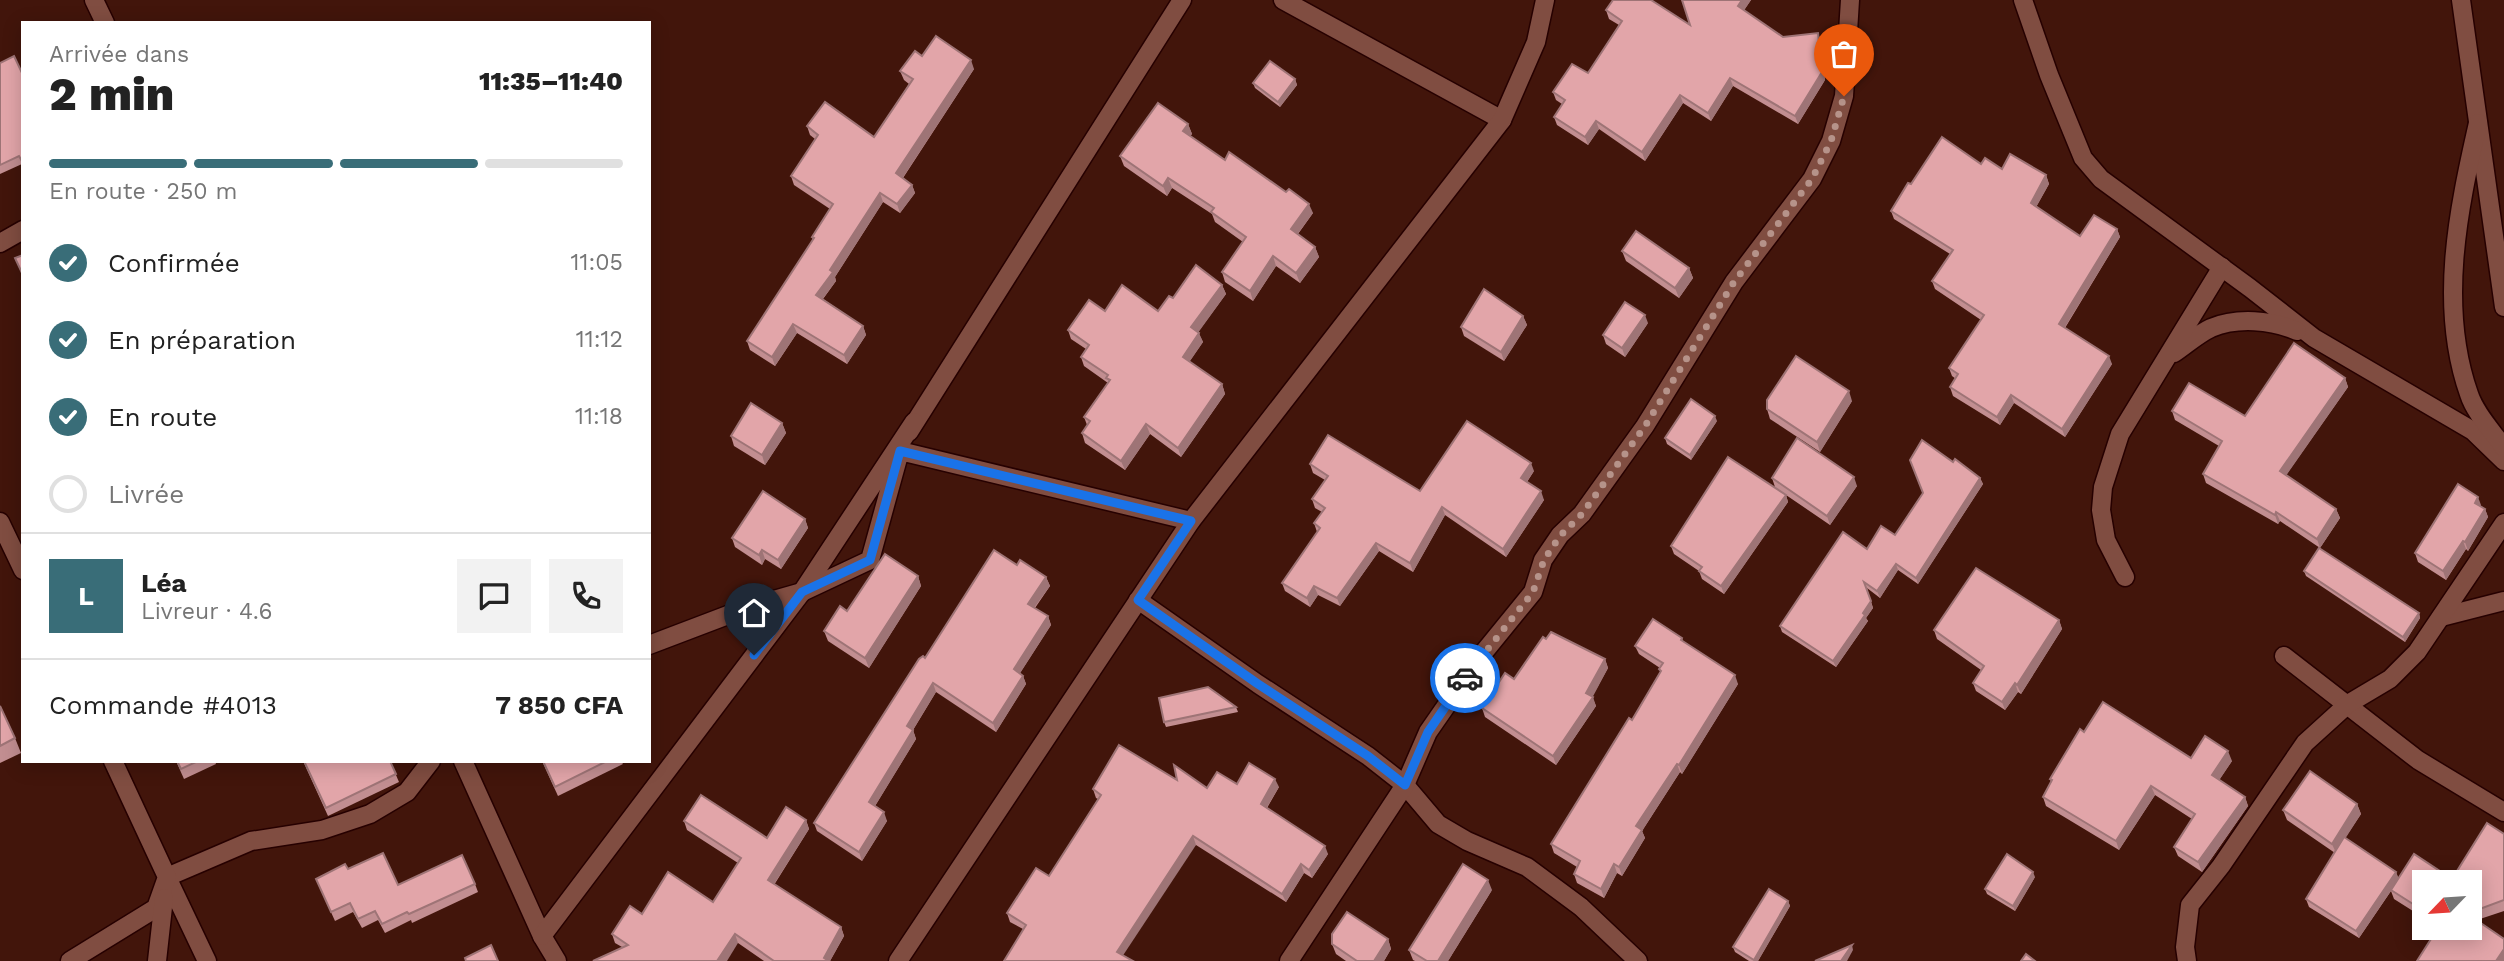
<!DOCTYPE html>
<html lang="fr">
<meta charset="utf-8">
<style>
:root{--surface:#fff;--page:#f2f2f2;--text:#222;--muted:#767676;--line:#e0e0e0;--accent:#396d78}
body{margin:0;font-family:"Work Sans",sans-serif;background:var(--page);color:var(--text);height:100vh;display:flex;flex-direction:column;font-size:26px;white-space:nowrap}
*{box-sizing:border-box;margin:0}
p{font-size:23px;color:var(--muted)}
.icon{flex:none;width:38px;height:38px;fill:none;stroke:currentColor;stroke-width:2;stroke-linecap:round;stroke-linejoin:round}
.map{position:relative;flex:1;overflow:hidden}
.panel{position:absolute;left:21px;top:21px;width:630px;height:742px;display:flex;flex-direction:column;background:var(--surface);border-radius:0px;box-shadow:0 4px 18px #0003}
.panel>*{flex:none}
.needle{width:46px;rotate:245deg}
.fabs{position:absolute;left:2412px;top:870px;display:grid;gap:14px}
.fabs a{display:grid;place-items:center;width:70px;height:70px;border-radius:0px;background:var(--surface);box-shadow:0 4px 18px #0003;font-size:35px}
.pin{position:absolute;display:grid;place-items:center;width:60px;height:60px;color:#fff;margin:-72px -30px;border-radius:50% 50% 50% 0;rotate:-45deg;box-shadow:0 0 7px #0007}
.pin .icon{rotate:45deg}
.courier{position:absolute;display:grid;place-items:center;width:70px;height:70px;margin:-35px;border:5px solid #1a73e8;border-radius:50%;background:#fff;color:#222;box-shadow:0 2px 9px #0007}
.overview em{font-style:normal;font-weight:800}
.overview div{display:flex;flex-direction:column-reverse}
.overview{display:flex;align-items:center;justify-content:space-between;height:119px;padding:0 28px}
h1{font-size:46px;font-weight:800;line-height:52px}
.bar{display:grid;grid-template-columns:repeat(4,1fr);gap:10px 7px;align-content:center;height:84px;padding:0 28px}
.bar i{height:9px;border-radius:5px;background:var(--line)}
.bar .active{background:var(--accent)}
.bar p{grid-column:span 4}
.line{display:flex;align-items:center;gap:18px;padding:0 28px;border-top:2px solid var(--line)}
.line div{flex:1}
.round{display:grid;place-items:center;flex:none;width:74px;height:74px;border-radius:0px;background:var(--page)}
ol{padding:0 28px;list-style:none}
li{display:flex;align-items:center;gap:21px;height:77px}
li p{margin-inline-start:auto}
li .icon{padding:7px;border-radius:50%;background:var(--accent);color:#fff;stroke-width:4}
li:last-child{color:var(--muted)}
li i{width:38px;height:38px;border:4px solid var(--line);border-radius:50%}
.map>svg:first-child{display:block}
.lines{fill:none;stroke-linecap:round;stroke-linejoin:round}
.street-casing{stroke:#260000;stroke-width:21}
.street{stroke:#804d41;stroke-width:18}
.wall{fill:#c28e91}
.shaded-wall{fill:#9e7476}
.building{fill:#e2a5a9;stroke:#9e7476;stroke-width:2}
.done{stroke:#b6938a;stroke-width:7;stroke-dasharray:0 12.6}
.route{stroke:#1a73e8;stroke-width:9}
</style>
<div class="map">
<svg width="2504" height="961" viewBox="0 0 2504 961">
<rect width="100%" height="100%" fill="#42150b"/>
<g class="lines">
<g class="street-casing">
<g id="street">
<polyline points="94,0 105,23"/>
<polyline points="1283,0 1502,120"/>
<polyline points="2023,0 2049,75 2083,158 2101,179 2250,288 2314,338 2473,431 2504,461"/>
<polyline points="2461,0 2504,307"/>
<path d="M2478 123C2458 211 2438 306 2469 394 2475 413 2493 432 2504 448"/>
<polyline points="0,243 23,230"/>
<path d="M2174 353C2186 345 2198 334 2211 328 2237 317 2272 320 2297 331"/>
<polyline points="909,432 1182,0"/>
<polyline points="0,522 23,570"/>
<polyline points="2125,577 2106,540 2101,510 2103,487 2120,434 2222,267"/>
<polyline points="1138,600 1258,684 1368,756 1405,785 1438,824 1467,841 1527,867 1581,907 1638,961"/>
<polyline points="2441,617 2504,601"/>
<polyline points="649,645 749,607 802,592 870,560 900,451 1191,521"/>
<polyline points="2284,656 2418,760 2504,812"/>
<polyline points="463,761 542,936 557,961"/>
<polyline points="167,877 251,841 322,830 370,814 407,792 431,761"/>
<polyline points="167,877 207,961"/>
<polyline points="542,936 802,592 914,422"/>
<polyline points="70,961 156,908 167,877 113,761"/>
<polyline points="157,961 164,898"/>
<polyline points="898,961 1191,521 1502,120 1536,42 1545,0"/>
<polyline points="1289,961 1405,785 1428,732 1480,657 1533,592 1543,560 1560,535 1582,514 1645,426 1734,282 1812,179 1831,141 1844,96 1850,0"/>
<polyline points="2187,961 2185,947 2190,905 2221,866 2305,743 2348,704 2390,679 2417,652 2504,523"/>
</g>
</g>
<use href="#street" class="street"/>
</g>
<g class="wall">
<polygon points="1682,0 1751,0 1744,10 1783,37 1818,33 1821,42 1825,80 1798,124 1733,86 1711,121 1683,103 1645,161 1599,129 1588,145 1557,125 1554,117 1562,104 1556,100 1553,92 1588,73 1619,25 1609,19 1606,10 1690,25"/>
<polygon points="922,56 974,69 903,178 912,185 915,193 900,213 883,202 835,277 836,281 823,299 863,326 866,335 847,364 797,333 775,366 750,350 747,341 813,240 812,237 830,209 794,185 791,176 815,139 810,135 807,126 874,137 909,84 904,80 900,71"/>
<polygon points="0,63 23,75 23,165 22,164 0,174"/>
<polygon points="1295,79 1297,85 1280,107 1255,88 1253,83"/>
<polygon points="1188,124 1192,134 1190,136 1225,160 1313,213 1298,234 1315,247 1319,257 1300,283 1276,266 1253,301 1225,282 1222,272 1243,242 1215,222 1212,214 1172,188 1167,196 1124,166 1120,156"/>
<polygon points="2002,169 2046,175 2049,184 2036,207 2080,236 2117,229 2120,237 2065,328 2112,364 2065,437 2014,403 2000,425 1953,396 1950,387 1956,379 1952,376 1949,368 1981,320 1935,289 1932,281 1950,254 1894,219 1891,211 1911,184"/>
<polygon points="1622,251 1689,268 1693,278 1679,298 1626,261"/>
<polygon points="1222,285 1226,294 1198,332 1203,342 1189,362 1222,384 1225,394 1181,457 1150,434 1125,470 1085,443 1082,433 1087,425 1084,417 1108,383 1084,366 1081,357 1086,349 1071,339 1068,330 1105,311 1158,311 1173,298"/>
<polygon points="1523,316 1527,325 1504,361 1464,336 1461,327"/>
<polygon points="1648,323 1625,357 1606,344 1603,335"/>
<polygon points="2345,378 2348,387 2286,475 2336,509 2340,518 2320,548 2280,521 2278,524 2206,483 2203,474 2219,446 2175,420 2172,411 2245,416"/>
<polygon points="1852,401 1820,452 1770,419 1767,409"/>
<polygon points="1717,421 1691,460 1667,444 1665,438"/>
<polygon points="782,423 786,433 765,465 734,446 731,436"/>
<polygon points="1953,462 1980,478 1983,484 1918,584 1898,570 1880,598 1867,588 1873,608 1866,618 1868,621 1836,667 1782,632 1780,626 1867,549 1895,535"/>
<polygon points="1310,464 1420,491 1534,471 1527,482 1544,500 1506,557 1445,515 1413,572 1379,551 1340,606 1318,595 1310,607 1285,591 1282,583 1317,532 1314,523 1322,512 1315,508 1312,499 1325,480 1313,473"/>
<polygon points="1772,478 1857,486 1830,525 1786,495 1788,502 1724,594 1702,579 1699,571 1674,554 1671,546 1775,487"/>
<polygon points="2481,505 2480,506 2485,509 2488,517 2468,551 2466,549 2446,580 2418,562 2415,553"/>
<polygon points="805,519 808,528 781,569 765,559 762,565 735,547 732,538"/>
<polygon points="1017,565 1046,577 1050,586 1035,608 1048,616 1051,625 1020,673 1023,676 1026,684 996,732 936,692 913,730 916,739 875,806 887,821 862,861 817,831 814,823 925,658"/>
<polygon points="2304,571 2419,613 2420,618 2405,642 2306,576"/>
<polygon points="918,576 921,586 869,668 828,641 824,631 847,611"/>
<polygon points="2059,620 2062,629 2021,694 2018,692 2005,710 1976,691 1973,683 1981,670 1937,639 1934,630"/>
<polygon points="1682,638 1683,641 1738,684 1682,774 1680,772 1642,831 1645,838 1622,876 1617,873 1604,898 1577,883 1574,874 1577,867 1554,853 1551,844 1632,720 1660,672 1660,668 1639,654 1635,646"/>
<polygon points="1546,639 1605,659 1608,668 1592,697 1596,706 1556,765 1485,717 1482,708 1514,679"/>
<polygon points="0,706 15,738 21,753 0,763"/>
<polygon points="1236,707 1238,712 1166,727 1164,722"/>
<polygon points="2084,732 2191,758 2232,761 2219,780 2245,797 2248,806 2202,872 2178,856 2174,847 2192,819 2155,795 2119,850 2046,806 2043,797 2051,782 2050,779"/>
<polygon points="176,761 215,761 216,764 184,779"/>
<polygon points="303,761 390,761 399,782 328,816"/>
<polygon points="542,761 621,761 623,764 558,796"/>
<polygon points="1177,780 1207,788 1237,784 1279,787 1267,808 1328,854 1312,878 1304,873 1286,902 1196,845 1023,929 1010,922 1007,913 1049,876 1098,799 1096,798 1093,789"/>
<polygon points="2357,804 2361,814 2345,838 2396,872 2398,878 2452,879 2504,834 2504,911 2477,920 2469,928 2469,882 2424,882 2424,918 2394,899 2391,891 2359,938 2309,907 2306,899 2335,853 2287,820 2283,810"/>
<polygon points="806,820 809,829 774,885 841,927 844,936 830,961 764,961 738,943 622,947 615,943 612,934 642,914 713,902 738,863 687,830 684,821 767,838"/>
<polygon points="348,869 398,885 475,884 478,892 412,923 411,920 385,933 378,920 362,928 353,912 335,921 316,879"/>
<polygon points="2035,877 2015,911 1987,894 1985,889"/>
<polygon points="1492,890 1448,961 1415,961 1413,960 1409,950"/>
<polygon points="1788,901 1790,906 1758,961 1749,961 1735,952 1733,947"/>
<polygon points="1388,939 1391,949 1384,961 1346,961 1336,954 1332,944"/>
</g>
<g class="shaded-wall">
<polygon points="1742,0 1751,0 1741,15 1738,6"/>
<polygon points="1818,33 1821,42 1825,80 1798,124 1795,116"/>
<polygon points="971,60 974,69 900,182 896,173"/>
<polygon points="1730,78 1733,86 1711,121 1708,113"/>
<polygon points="1295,79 1297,85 1280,107 1278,102"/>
<polygon points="1680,95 1683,103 1645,161 1642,152"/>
<polygon points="1596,121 1599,129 1588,145 1585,137"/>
<polygon points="1188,124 1192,134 1186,141 1183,131"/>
<polygon points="2046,175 2049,184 2034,211 2031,203"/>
<polygon points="1168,178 1172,188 1167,196 1163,186"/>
<polygon points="912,185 915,193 900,213 897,204"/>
<polygon points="880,193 883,202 835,277 836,281 819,304 816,295 830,270"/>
<polygon points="1309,204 1313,213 1294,239 1291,229"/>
<polygon points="2117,229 2120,237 2062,332 2059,324"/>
<polygon points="1315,247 1319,257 1300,283 1296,273"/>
<polygon points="1273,256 1276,266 1253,301 1250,291"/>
<polygon points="1689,268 1693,278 1679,298 1675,288"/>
<polygon points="1222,285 1226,294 1195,337 1191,327"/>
<polygon points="1645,315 1648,323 1625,357 1622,348"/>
<polygon points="1523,316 1527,325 1504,361 1501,352"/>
<polygon points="793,324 797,333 775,366 772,357"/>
<polygon points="863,326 866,335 847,364 844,355"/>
<polygon points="1199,333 1203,342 1186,367 1183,357"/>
<polygon points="2109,356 2112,364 2065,437 2062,429"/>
<polygon points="2345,378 2348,387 2283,480 2280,471"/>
<polygon points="1222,384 1225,394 1181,457 1178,448"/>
<polygon points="1849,391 1852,401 1820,452 1817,442"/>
<polygon points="2011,395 2014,403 2000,425 1997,417"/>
<polygon points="1715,416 1717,421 1691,460 1690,455"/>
<polygon points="782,423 786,433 765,465 762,455"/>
<polygon points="1146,424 1150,434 1125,470 1121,461"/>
<polygon points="1531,463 1534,471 1524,486 1521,478"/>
<polygon points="1854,477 1857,486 1830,525 1827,516"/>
<polygon points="1980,478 1983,484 1918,584 1916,578"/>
<polygon points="1541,491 1544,500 1506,557 1503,549"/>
<polygon points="1786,495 1788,502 1724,594 1721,586"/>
<polygon points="2478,497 2481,505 2478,511 2475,503"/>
<polygon points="1442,507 1445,515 1413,572 1410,563"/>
<polygon points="2336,509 2340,518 2320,548 2317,539"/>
<polygon points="2485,509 2488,517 2468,551 2465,542"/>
<polygon points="2276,512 2280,521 2278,524 2275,515"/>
<polygon points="805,519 808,528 781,569 778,560"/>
<polygon points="2463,541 2466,549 2446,580 2443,571"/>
<polygon points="1376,543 1379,551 1340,606 1337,598"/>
<polygon points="762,550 765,559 762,565 759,555"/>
<polygon points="1896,564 1898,570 1880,598 1877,591"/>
<polygon points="918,576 921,586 869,668 865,658"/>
<polygon points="1046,577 1050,586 1031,612 1028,604"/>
<polygon points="1864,582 1873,608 1866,618 1868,621 1836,667 1833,661 1863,613"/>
<polygon points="1314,586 1318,595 1310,607 1307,598"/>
<polygon points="2419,613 2420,618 2405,642 2403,637"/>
<polygon points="1048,616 1051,625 1017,678 1014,669"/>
<polygon points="2059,620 2062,629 2021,694 2017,685"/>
<polygon points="1605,659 1608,668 1590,702 1586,693"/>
<polygon points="1735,675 1738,684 1682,774 1679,765"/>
<polygon points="1023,676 1026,684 996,732 993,723"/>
<polygon points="933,683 936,692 910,735 907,726"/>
<polygon points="2015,683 2018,692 2005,710 2002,702"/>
<polygon points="1593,697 1596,706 1556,765 1553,756"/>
<polygon points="913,730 916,739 872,811 869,802"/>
<polygon points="2228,751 2232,761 2216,785 2212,775"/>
<polygon points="1677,764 1680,772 1642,831 1645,838 1622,876 1619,867 1636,826"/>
<polygon points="1275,779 1279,787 1264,812 1261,804"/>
<polygon points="2151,786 2155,795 2119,850 2116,841"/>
<polygon points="2245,797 2248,806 2202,872 2198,862"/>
<polygon points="2357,804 2361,814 2336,853 2332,844"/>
<polygon points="884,812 887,821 862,861 859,852"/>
<polygon points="806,820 809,829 771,889 768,880"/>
<polygon points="1193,836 1196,845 1120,960 1117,952"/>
<polygon points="1325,846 1328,854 1312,878 1309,870"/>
<polygon points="1301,864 1304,873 1286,902 1282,894"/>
<polygon points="1614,864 1617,873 1604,898 1601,889"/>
<polygon points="2033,872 2035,877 2015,911 2013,906"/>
<polygon points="2396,872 2399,879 2359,938 2356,931"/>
<polygon points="1488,880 1492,890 1448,961 1438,961"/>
<polygon points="1788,901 1790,906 1758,961 1754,961 1754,960"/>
<polygon points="841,927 844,936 830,961 825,961 824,958"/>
<polygon points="735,934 738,943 727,961 717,961"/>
<polygon points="1388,939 1391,949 1384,961 1374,961"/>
<polygon points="1852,945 1853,950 1847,961 1841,961"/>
<polygon points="2504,949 2504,961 2496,961"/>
</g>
<g class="building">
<polygon points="1613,0 1651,0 1690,25 1682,0 1742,0 1738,6 1783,37 1818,33 1822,72 1795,116 1730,78 1708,113 1680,95 1642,152 1596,121 1585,137 1554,117 1565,100 1553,92 1572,64 1588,73 1622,21 1606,10"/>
<polygon points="936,36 971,60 896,173 912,185 897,204 880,193 830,270 833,272 816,295 863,326 844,355 793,324 772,357 747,341 814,238 812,237 833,204 791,176 818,135 807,126 825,102 874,137 913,79 900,71 915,51 922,56"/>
<polygon points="14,56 23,75 23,163 19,156 0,165 0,63"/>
<polygon points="1270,61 1295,79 1278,102 1253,83"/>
<polygon points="1158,103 1188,124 1183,131 1225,160 1229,152 1286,192 1289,189 1309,204 1291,229 1315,247 1296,273 1273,256 1250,291 1222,272 1246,237 1211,212 1214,208 1168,178 1163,186 1120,156"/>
<polygon points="1942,137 1981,164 1985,158 2002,169 2010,154 2046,175 2031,203 2080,236 2094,215 2117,229 2059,324 2109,356 2062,429 2011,395 1997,417 1950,387 1958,374 1949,368 1984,315 1932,281 1953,250 1891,211 1908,183 1911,184"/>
<polygon points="1636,231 1689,268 1675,288 1622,251"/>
<polygon points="23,255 23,275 15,258"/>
<polygon points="1196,265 1222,285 1191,327 1199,333 1183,357 1222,384 1178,448 1146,424 1121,461 1082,433 1090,421 1084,417 1110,380 1106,378 1108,375 1081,357 1089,345 1068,330 1089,300 1105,311 1122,285 1158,311 1169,296 1173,298"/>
<polygon points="1484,289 1523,316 1501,352 1461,327"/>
<polygon points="1625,302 1645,315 1622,348 1603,335"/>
<polygon points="2294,343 2345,378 2280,471 2336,509 2317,539 2276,512 2275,515 2203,474 2222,441 2172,411 2189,383 2245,416"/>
<polygon points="1796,356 1849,391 1817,442 1767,409 1767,400"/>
<polygon points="1691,399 1715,416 1690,455 1665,438"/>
<polygon points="751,403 782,423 762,455 731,436"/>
<polygon points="1467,421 1531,463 1521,478 1541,491 1503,549 1442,507 1410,563 1376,543 1337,598 1314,586 1307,598 1282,583 1320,528 1314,523 1325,508 1312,499 1328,476 1310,464 1328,435 1420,491"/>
<polygon points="1797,438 1854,477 1827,516 1772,478"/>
<polygon points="1922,440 1953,462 1955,459 1980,478 1916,578 1896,564 1877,591 1864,582 1871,601 1863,613 1865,615 1833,661 1780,626 1843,532 1867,549 1881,526 1895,535 1923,493 1910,460"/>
<polygon points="1728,457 1786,495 1721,586 1699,571 1702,567 1671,546"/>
<polygon points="2458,484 2478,497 2475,503 2485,509 2465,542 2463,541 2443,571 2415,553"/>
<polygon points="763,491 805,519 778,560 762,550 759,555 732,538"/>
<polygon points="2319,548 2419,613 2403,637 2304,571"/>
<polygon points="994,550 1017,565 1020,560 1046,577 1028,604 1048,616 1014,669 1023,676 993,723 933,683 907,726 913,730 869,802 884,812 859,852 814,823 919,659 923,656 925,658"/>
<polygon points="885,554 918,576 865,658 824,631 840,606 847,611"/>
<polygon points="1976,568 2059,620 2017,685 2015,683 2002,702 1973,683 1984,666 1934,630"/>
<polygon points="1653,619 1682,638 1681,640 1735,675 1679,765 1677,764 1636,826 1642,830 1619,867 1614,864 1601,889 1574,874 1580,861 1551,844 1629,718 1632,720 1661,671 1659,669 1663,663 1635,646"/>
<polygon points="1551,632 1605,659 1586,693 1593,697 1553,756 1482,708 1505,673 1514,679 1543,637 1546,639"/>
<polygon points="1208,687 1236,707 1164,722 1159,698"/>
<polygon points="2103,702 2191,758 2205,736 2228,751 2212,775 2245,797 2198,862 2174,847 2195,814 2151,786 2116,841 2043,797 2052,780 2050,779 2080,729 2084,732"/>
<polygon points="0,706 15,738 0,746"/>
<polygon points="1119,745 1177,780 1174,765 1207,788 1217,772 1237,784 1249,763 1275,779 1261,804 1325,846 1309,870 1301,864 1282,894 1193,836 1117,952 1133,961 1004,961 1026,925 1007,913 1036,868 1049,876 1101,795 1093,789"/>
<polygon points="177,761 198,761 181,769"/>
<polygon points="304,761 390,761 396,774 326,808"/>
<polygon points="543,761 607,761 555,787"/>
<polygon points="2310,771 2357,804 2332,844 2283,810"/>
<polygon points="701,795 767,838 786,807 806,820 768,880 841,927 824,958 829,961 774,961 735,934 717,961 593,961 628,945 612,934 630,906 642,914 668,872 713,902 741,858 684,821"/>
<polygon points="2487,823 2504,834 2504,900 2469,913 2469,882 2424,882 2424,911 2391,890 2414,854 2452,879"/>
<polygon points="2344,837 2396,872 2356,931 2306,899"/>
<polygon points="383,853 398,885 462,855 475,884 409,914 407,912 382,924 375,911 358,919 350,903 331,912 316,879 345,864 348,869"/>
<polygon points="2007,854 2033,872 2013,906 1985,889"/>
<polygon points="1463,864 1488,880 1438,961 1427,961 1409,950"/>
<polygon points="1769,889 1788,901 1754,960 1733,947"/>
<polygon points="1347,912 1388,939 1374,961 1357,961 1332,944 1332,934"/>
<polygon points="2469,915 2504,939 2504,949 2496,961 2417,961 2438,928 2469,928"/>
<polygon points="491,945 498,961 466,961 465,958"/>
<polygon points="1852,945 1841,961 1815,961"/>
<polygon points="2026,954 2035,961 2021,961"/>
</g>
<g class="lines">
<polyline class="done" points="1465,678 1533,592 1544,560 1560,536 1582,514 1645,426 1734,282 1812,179 1831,141 1844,96"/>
<polyline class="route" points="754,655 802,592 870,560 900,451 1191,521 1138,600 1258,684 1368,756 1405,785 1428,732 1465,678"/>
</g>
</svg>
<div class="fabs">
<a><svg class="needle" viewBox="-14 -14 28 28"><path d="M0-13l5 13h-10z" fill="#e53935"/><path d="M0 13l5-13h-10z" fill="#767676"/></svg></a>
</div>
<div class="pin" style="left:1844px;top:96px;background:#ea580c"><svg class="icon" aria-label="bag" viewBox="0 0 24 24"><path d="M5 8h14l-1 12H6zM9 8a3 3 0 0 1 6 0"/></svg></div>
<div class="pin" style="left:754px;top:655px;background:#1f2937"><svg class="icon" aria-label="home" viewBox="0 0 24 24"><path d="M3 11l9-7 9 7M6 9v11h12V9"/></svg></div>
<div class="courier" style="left:1465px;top:678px"><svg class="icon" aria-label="car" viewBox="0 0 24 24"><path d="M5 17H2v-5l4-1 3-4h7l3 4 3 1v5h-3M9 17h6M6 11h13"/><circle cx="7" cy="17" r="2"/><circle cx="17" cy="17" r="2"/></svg></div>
<section class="panel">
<div class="overview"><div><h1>2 min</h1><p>Arrivée dans</p></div><em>11:35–11:40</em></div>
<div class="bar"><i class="active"></i><i class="active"></i><i class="active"></i><i></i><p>En route · 250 m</p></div>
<ol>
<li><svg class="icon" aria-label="check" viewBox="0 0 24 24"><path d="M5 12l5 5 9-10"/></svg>Confirmée<p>11:05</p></li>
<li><svg class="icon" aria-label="check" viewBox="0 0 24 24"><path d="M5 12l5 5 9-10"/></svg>En préparation<p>11:12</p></li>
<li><svg class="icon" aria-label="check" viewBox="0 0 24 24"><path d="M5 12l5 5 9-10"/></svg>En route<p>11:18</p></li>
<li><i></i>Livrée</li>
</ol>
<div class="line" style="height:126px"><b class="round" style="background:var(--accent);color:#fff">L</b><div><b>Léa</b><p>Livreur · 4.6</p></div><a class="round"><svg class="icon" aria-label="chat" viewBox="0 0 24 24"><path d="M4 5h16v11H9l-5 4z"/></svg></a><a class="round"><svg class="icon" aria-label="phone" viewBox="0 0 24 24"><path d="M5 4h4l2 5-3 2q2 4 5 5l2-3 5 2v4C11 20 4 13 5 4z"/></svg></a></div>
<div class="line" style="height:91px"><div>Commande #4013</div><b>7 850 CFA</b></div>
</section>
</div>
